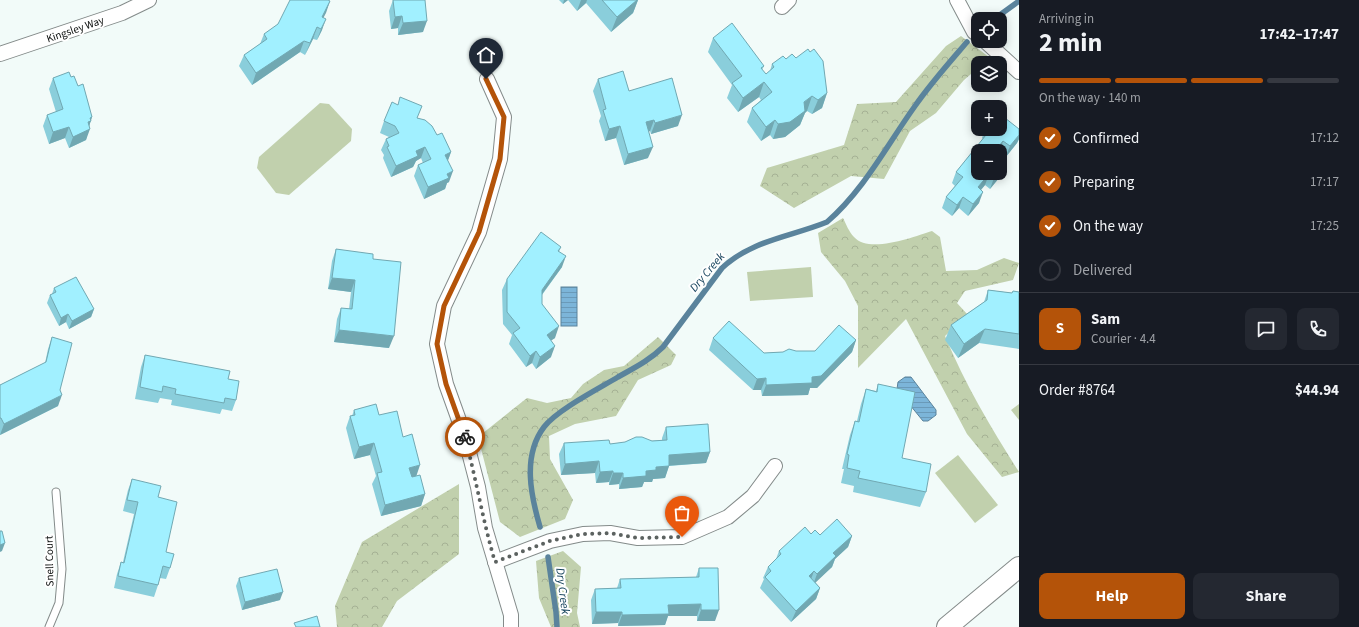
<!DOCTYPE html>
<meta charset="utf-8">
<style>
:root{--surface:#171b24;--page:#242831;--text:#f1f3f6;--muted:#9ea1a6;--line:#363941;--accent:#b45309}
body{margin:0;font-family:"Source Sans 3",sans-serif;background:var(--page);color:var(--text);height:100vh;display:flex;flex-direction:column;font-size:15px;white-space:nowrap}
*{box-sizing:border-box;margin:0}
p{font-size:13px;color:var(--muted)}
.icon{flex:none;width:22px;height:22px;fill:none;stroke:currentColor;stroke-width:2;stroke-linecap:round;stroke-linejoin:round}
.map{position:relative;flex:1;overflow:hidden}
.side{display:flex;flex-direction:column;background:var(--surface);width:340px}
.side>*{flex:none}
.tools{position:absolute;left:971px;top:12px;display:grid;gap:8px}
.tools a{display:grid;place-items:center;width:36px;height:36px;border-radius:8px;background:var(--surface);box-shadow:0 2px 10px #0003;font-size:20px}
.pin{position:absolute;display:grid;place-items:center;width:34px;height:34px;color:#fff;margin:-41px -17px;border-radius:50% 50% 50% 0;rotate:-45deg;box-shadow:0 0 4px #0007}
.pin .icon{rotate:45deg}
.courier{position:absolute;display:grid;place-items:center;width:40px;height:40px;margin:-20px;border:3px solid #b45309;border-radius:50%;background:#fff;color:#222;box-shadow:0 1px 5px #0007}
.overview em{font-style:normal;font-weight:700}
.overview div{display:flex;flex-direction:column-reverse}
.overview{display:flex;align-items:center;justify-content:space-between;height:68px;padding:0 20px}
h1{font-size:26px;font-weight:700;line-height:30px}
.bar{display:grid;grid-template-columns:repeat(4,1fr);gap:6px 4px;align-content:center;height:48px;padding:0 20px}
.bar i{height:5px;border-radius:3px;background:var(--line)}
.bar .selected{background:var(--accent)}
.bar p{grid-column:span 4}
.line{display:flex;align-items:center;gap:10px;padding:0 20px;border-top:1px solid var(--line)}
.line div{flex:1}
.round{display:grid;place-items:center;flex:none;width:42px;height:42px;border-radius:8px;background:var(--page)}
ol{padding:0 20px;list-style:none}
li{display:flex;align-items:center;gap:12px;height:44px}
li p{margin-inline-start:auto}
li .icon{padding:4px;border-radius:50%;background:var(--accent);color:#fff;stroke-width:4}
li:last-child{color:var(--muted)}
li i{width:22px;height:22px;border:2px solid var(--line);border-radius:50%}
.action{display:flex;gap:8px;margin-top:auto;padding:8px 20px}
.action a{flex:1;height:46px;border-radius:8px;background:var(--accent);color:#fff;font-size:16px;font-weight:700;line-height:46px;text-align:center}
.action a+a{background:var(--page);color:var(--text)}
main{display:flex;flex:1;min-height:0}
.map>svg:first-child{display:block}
.forest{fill:url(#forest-crowns)}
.park{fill:#c1d0ad}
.water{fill:url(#water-rules);stroke:#5a839c}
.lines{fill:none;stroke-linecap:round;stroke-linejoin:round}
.stream{stroke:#5a839c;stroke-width:5.5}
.lane-casing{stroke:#848b8a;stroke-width:9}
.street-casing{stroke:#848b8a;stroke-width:16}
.secondary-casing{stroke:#848b8a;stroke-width:22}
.lane{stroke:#fff;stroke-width:7}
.street{stroke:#fff;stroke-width:14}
.secondary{stroke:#fff;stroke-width:20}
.wall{fill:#8acedb}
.shaded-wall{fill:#71a8b2}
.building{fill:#a1f0ff;stroke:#71a8b2}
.done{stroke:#5c6260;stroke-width:4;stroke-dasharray:0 7.2}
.route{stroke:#b45309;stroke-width:5}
.labels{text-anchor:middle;stroke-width:4;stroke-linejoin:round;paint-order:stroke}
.street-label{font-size:11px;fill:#0c0f0e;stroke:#fff}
.water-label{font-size:12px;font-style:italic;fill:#113f59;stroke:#fff}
</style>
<main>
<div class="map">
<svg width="1019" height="627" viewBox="0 0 1019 627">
<defs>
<pattern id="forest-crowns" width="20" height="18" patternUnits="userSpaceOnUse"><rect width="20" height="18" fill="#c1d0ad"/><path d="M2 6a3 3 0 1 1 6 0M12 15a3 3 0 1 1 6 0" fill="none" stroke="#a5b194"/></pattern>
<pattern id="water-rules" width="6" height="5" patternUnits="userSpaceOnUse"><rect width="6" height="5" fill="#7cb5d9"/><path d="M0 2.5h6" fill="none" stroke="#6a9ab9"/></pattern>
</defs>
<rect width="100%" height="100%" fill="#f2fbf9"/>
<g class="forest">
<polygon points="961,36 989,57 983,63 978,63 978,68 964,80 936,113 910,131 884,179 851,176 794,208 760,186 767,168 844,145 857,104 896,102 946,46"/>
<path d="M843 218C846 224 849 232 854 237 869 254 913 237 932 231L940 237 946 271 977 270 1004 258 1019 263 1013 280 965 291 957 303 968 315 945 336C965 384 991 428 1019 472L1002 477 967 434 906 319 858 368V306L845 281 821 252 818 233Z"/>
<polygon points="658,337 676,355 671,365 638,380 616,416 575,424 549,436 550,459 573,500 565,519 520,537 500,522 478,437 527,398 547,403 571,398 583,384 604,370 624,366"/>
<polygon points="459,484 459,554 397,601 382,627 337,627 335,606 362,542"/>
<polygon points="563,551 581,567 577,613 580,627 551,627 539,598 536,561"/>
</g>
<g class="park">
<polygon points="320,103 329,104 352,129 351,141 289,195 276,193 257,168 259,157"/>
<polygon points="811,267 813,297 750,301 747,272"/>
<polygon points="1019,404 1019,420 1011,410"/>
<polygon points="958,455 998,505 975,523 935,473"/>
</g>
<g class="water">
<rect x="561" y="287" width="16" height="39"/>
<polygon points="905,377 911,377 936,410 936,415 928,421 923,421 897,389 898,382"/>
</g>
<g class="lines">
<g class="stream">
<polyline points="997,17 1019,1"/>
<path d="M540 527C531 496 522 456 544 427 557 410 598 389 618 377 634 368 650 360 663 347L722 268C752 240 790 237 827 222 864 190 887 145 915 106 931 83 949 63 967 42"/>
<polyline points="548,557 556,612 557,627"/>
</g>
<g class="lane-casing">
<polyline id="lane" points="49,627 59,603 62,569 56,492"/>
</g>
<g class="street-casing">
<g id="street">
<polyline points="957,0 974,32 978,35"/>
<polyline points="782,7 789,0"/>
<polyline points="985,41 1019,72"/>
<polyline points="0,54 122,13 149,0"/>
<polyline points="487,79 504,117 500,159 479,232 444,306 437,344 446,384 465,437 478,487 485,528 511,615 511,627"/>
<polyline points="495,562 550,541 583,534 610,533 638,538 682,537 728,517 753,496 775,466"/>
</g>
</g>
<g class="secondary-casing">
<polyline id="secondary" points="947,627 1019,567"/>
</g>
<use href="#lane" class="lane"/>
<use href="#street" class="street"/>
<use href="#secondary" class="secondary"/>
</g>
<g class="wall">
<polygon points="393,0 425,0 423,32 398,35 398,28 391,29 389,11"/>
<polygon points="559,0 638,0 633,13 611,32 586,3 577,11 568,0 563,4"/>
<polygon points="330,1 323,18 322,30 317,40 313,39 305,55 300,52 252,85 239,66 244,55 260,44 264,34"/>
<polygon points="713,38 764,66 762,70 766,74 770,71 772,64 786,59 796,58 827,93 822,108 812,114 807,111 805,113 800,125 785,137 773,139 770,135 761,141 747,122 752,108 761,100 759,97 738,112 727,98 732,85 708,52"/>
<polygon points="71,77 92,117 89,126 86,140 69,148 65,138 49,144 43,126 47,115 56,112 49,89 53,78"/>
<polygon points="598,79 629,91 678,126 651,134 650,131 648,132 648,158 624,165 616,138 605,141 599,121 601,116 593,91"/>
<polygon points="418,118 437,135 451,152 448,160 449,182 447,183 445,189 424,199 414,176 418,165 423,163 421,158 416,161 413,167 391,177 383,158 384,155 381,150 386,139 389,137 380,133 384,121"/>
<polygon points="985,129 1019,129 1019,139 1017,143 1005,158 1000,153 1000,151 978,151 1000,173 999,178 990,189 985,185 981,190 979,203 968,216 959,208 952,216 942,208 946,197 955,186 952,183 956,172 983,139 982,138"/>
<polygon points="561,247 559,252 562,267 542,295 542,304 555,338 551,340 551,357 536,369 532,363 526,367 509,344 512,335 503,324 502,290 507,279"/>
<polygon points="336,249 373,259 389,348 334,342 337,319 341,308 349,309 351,292 328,289 332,261"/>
<polygon points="54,288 94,309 91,317 69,329 66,322 59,326 47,303 50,295 52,294"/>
<polygon points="988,290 1012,293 1013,291 1019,292 1019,349 979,343 958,358 945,340 951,325 984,302"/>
<polygon points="52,337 60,390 58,406 0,435 0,385 45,363 48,349"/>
<polygon points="713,338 764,353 815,351 856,340 852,352 817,388 810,388 808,395 762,396 761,390 753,390 709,350"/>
<polygon points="145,355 228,379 236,400 232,411 222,409 220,414 171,405 172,400 160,398 158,403 135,399 141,367"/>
<polygon points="878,384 902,458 926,492 920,507 853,492 854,486 841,483 844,469 842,469 850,435 855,421 857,421 861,404 866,389 876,391"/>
<polygon points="354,410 379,415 403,437 416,476 425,494 421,506 381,516 372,484 376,476 370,455 354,459 346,428 350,416 352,416"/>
<polygon points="666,427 710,452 706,463 669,466 665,478 653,479 652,482 644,482 642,487 619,489 619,484 609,485 609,482 596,483 595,473 561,475 559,454 564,443 610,444 662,440 662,438"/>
<polygon points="132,479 158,497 166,552 170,568 166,579 160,578 158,585 154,597 114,588 117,574 121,562 123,562 134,514 123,511 128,490"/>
<polygon points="820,535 852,536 848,547 835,559 832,567 815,582 820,588 816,599 791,622 760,588 764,579 763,578 768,567 776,559 779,551"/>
<polygon points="699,568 715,621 697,621 697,616 668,616 665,625 618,626 618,623 592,624 591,600 595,589 617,588 620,579 696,577"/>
<polygon points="239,578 280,600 242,610 236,586"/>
</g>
<g class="shaded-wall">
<polygon points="564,0 568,0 563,4"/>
<polygon points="581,0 587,0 586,3 577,11"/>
<polygon points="637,0 638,0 633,13 611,32 617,17"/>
<polygon points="330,1 326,13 318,28 322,17"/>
<polygon points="402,16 398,28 391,29 395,17"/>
<polygon points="326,19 322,30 317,40 321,29"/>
<polygon points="427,21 423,32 398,35 403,23"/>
<polygon points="317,27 313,39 305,55 310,43"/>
<polygon points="304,41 300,52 252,85 256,73"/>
<polygon points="764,82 759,97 738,112 743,98"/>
<polygon points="827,93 822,108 812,114 818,100"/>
<polygon points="812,96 807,111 805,113 800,125 785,137 773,139 778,124"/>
<polygon points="682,115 678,126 651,134 655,123"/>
<polygon points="92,117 88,130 90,129 86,140 69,148 73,137 88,122 90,118"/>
<polygon points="654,120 650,131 641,134 646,122"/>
<polygon points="775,120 770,135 761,141 766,127"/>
<polygon points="620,126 616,138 605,141 609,129"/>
<polygon points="69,127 65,138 49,144 53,132"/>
<polygon points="1019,135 1019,139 1017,143 1005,158 1010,146"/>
<polygon points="1003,141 1000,151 995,151"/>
<polygon points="425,147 421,158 416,161 413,167 391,177 396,166 416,151"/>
<polygon points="653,147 648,158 624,165 628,154"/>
<polygon points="451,152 447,163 445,155"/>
<polygon points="1003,167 999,178 990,189 994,178 998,173 1000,173 1000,170"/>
<polygon points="453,171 449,182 447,183 445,189 424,199 428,187 447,174"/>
<polygon points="989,174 985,185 973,199 978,187"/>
<polygon points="983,192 979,203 968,216 973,204"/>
<polygon points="963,197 959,208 952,216 957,205"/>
<polygon points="566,256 562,267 537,301 542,290"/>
<polygon points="332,278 355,280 351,292 328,289"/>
<polygon points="94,309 91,317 69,329 72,321"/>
<polygon points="68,314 66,322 59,326 61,318"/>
<polygon points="559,326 555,338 543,346 547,335"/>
<polygon points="985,329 979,343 958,358 964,344"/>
<polygon points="339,330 394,336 389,348 334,342"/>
<polygon points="856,340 852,352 817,388 810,388 808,395 762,396 766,385 812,377"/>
<polygon points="555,346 551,357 536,369 540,357"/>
<polygon points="536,351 532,363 526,367 530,356"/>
<polygon points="766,378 761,390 753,390 757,379"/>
<polygon points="62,395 58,406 0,435 4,424"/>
<polygon points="374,443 370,455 354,459 359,447"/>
<polygon points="710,452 706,463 664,466 669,455"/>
<polygon points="599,461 595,473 561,475 565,464"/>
<polygon points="420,465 416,477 405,480 409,468"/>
<polygon points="669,466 665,478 653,479 652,482 644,482 642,487 619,489 623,478 646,471 656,467"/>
<polygon points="613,471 609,482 596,483 600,472"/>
<polygon points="613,473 623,473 619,484 609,485"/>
<polygon points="425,494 421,506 381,516 385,505"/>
<polygon points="852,536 848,547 835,559 832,567 813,585 817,574 833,553"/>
<polygon points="5,543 2,551 0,552 0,545"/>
<polygon points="814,571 810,582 809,576"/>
<polygon points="820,588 816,599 791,622 796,611"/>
<polygon points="283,592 280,600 242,610 245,602"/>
<polygon points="701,604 697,616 668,616 665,625 618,626 622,615 668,605"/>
<polygon points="701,610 719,610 715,621 697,621"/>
<polygon points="596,612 622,612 618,623 592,624"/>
</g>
<g class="building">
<polygon points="290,0 328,0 330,1 322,17 326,19 321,29 317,27 310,43 304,41 256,73 244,55 267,39 264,34 278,24"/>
<polygon points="393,0 425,0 427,21 403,23 402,16 395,17"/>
<polygon points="602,0 637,0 617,17"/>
<polygon points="732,23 764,66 761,68 766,74 774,67 772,64 783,56 786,59 792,54 796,58 808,49 810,52 814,49 823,61 827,93 818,100 812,96 804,102 805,111 790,122 778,124 775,120 766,127 752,108 772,92 764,82 743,98 732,83 742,76 713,38"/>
<polygon points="623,71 629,91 672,78 682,115 655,123 654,120 646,122 653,147 628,154 620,126 609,129 603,110 606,109 598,79"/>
<polygon points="69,72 71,77 74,76 78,86 83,84 92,117 90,118 91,121 88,122 90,129 73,137 69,127 53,132 47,115 63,109 53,78"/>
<polygon points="400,97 422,106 417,118 425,120 432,126 437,135 442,133 451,152 445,155 453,171 447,174 449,178 428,187 418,165 431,159 425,147 416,151 418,156 396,166 387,147 389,146 386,139 399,133 395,126 384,121 392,102 398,105"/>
<polygon points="1000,114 1019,129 1019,135 1010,146 1003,141 995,151 978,151 978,173 998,173 994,178 989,174 978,187 983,192 973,204 963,197 957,205 946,197 963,177 956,172 990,130 988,129 1000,129"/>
<polygon points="1000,165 1003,167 1000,170"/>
<polygon points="541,232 561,247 558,251 566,256 542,290 542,304 559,326 547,335 555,346 540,357 536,351 530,356 513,333 520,328 507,312 507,279"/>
<polygon points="336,249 373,254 373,259 401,262 394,336 339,330 341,308 352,309 355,280 332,278"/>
<polygon points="76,277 94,309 72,321 68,314 61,318 50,295 56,292 54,288"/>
<polygon points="988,290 1012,293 1013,291 1019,292 1019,334 985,329 964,344 951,325 987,300"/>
<polygon points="729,321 764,353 783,352 789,349 796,351 815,351 839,325 856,340 821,376 812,377 812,383 766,385 766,378 757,379 713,338"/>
<polygon points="52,337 72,343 60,390 62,395 4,424 1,418 0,418 0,385 46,362"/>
<polygon points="145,355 230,371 228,379 239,381 236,400 225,398 224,403 175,394 176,389 163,386 162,392 140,387"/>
<polygon points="878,384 915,392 902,458 931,464 926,492 858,478 860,471 847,468 849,455 847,454 855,421 859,422 866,389 877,392"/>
<polygon points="376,404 379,415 397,411 403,437 412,434 420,465 409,468 412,477 420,475 425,494 385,505 377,473 382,472 374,443 359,447 350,416 355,415 354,410"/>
<polygon points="708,424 710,452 669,455 669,466 656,467 656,470 646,471 646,476 623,478 623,473 613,473 613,471 600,472 599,461 565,464 564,443 609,440 610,444 625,442 636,437 642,437 652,441 667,440 666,427"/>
<polygon points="132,479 161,486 158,497 177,502 166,552 174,554 170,568 163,566 158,585 118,576 121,562 124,563 138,502 127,500"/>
<polygon points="837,519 852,536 833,553 836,556 817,574 814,571 809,576 820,588 796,611 765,577 771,571 768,567 781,554 779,551 805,527 811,534 815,530 820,535"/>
<polygon points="0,531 2,531 5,543 0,545"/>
<polygon points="699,568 718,568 719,610 701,610 701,604 668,605 669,614 622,615 622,612 596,612 595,589 621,588 620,579 699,577"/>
<polygon points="277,569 283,592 245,602 239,578"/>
<polygon points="317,616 320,627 296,627 294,623"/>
</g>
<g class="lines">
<path class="done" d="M465 437C476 479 483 521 495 562L550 541 583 534 610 533 638 538 682 537"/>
<polyline class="route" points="465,437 446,384 437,344 444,306 479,232 500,159 504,117 486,79"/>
</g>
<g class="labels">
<g class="street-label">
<text transform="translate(75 29) rotate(-19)" y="4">Kingsley Way</text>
<text transform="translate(49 561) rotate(-91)" y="4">Snell Court</text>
</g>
<g class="water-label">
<text transform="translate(707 272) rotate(-50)" y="4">Dry Creek</text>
<text transform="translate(563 591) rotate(83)" y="4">Dry Creek</text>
</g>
</g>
</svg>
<div class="tools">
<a><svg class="icon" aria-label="locate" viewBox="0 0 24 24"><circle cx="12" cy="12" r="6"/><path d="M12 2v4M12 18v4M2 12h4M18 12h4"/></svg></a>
<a><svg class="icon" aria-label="layers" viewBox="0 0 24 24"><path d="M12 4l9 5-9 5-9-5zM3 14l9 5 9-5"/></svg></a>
<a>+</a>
<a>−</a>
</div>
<div class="pin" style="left:682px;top:537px;background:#ea580c"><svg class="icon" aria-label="bag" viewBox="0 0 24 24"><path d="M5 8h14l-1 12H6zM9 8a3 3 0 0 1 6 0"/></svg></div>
<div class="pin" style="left:486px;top:79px;background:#1f2937"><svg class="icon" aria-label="home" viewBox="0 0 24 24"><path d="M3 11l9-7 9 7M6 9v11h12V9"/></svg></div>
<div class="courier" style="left:465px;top:437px"><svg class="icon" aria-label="bike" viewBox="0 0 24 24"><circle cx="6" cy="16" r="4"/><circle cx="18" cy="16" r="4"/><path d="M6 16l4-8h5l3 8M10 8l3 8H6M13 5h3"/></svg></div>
</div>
<section class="side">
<div class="overview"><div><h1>2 min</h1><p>Arriving in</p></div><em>17:42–17:47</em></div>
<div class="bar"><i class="selected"></i><i class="selected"></i><i class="selected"></i><i></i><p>On the way · 140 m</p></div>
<ol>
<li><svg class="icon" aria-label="check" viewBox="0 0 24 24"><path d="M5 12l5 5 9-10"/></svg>Confirmed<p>17:12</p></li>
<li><svg class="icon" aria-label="check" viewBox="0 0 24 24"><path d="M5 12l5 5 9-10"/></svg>Preparing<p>17:17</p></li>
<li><svg class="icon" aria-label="check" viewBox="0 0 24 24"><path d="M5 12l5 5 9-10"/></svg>On the way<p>17:25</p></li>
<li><i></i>Delivered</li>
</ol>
<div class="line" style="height:72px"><b class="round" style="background:var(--accent);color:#fff">S</b><div><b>Sam</b><p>Courier · 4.4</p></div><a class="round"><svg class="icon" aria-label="chat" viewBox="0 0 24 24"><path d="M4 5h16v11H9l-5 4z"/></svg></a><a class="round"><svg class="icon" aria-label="phone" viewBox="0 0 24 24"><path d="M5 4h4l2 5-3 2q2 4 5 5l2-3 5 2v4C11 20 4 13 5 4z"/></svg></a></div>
<div class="line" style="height:52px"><div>Order #8764</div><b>$44.94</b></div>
<div class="action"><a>Help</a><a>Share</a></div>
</section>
</main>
